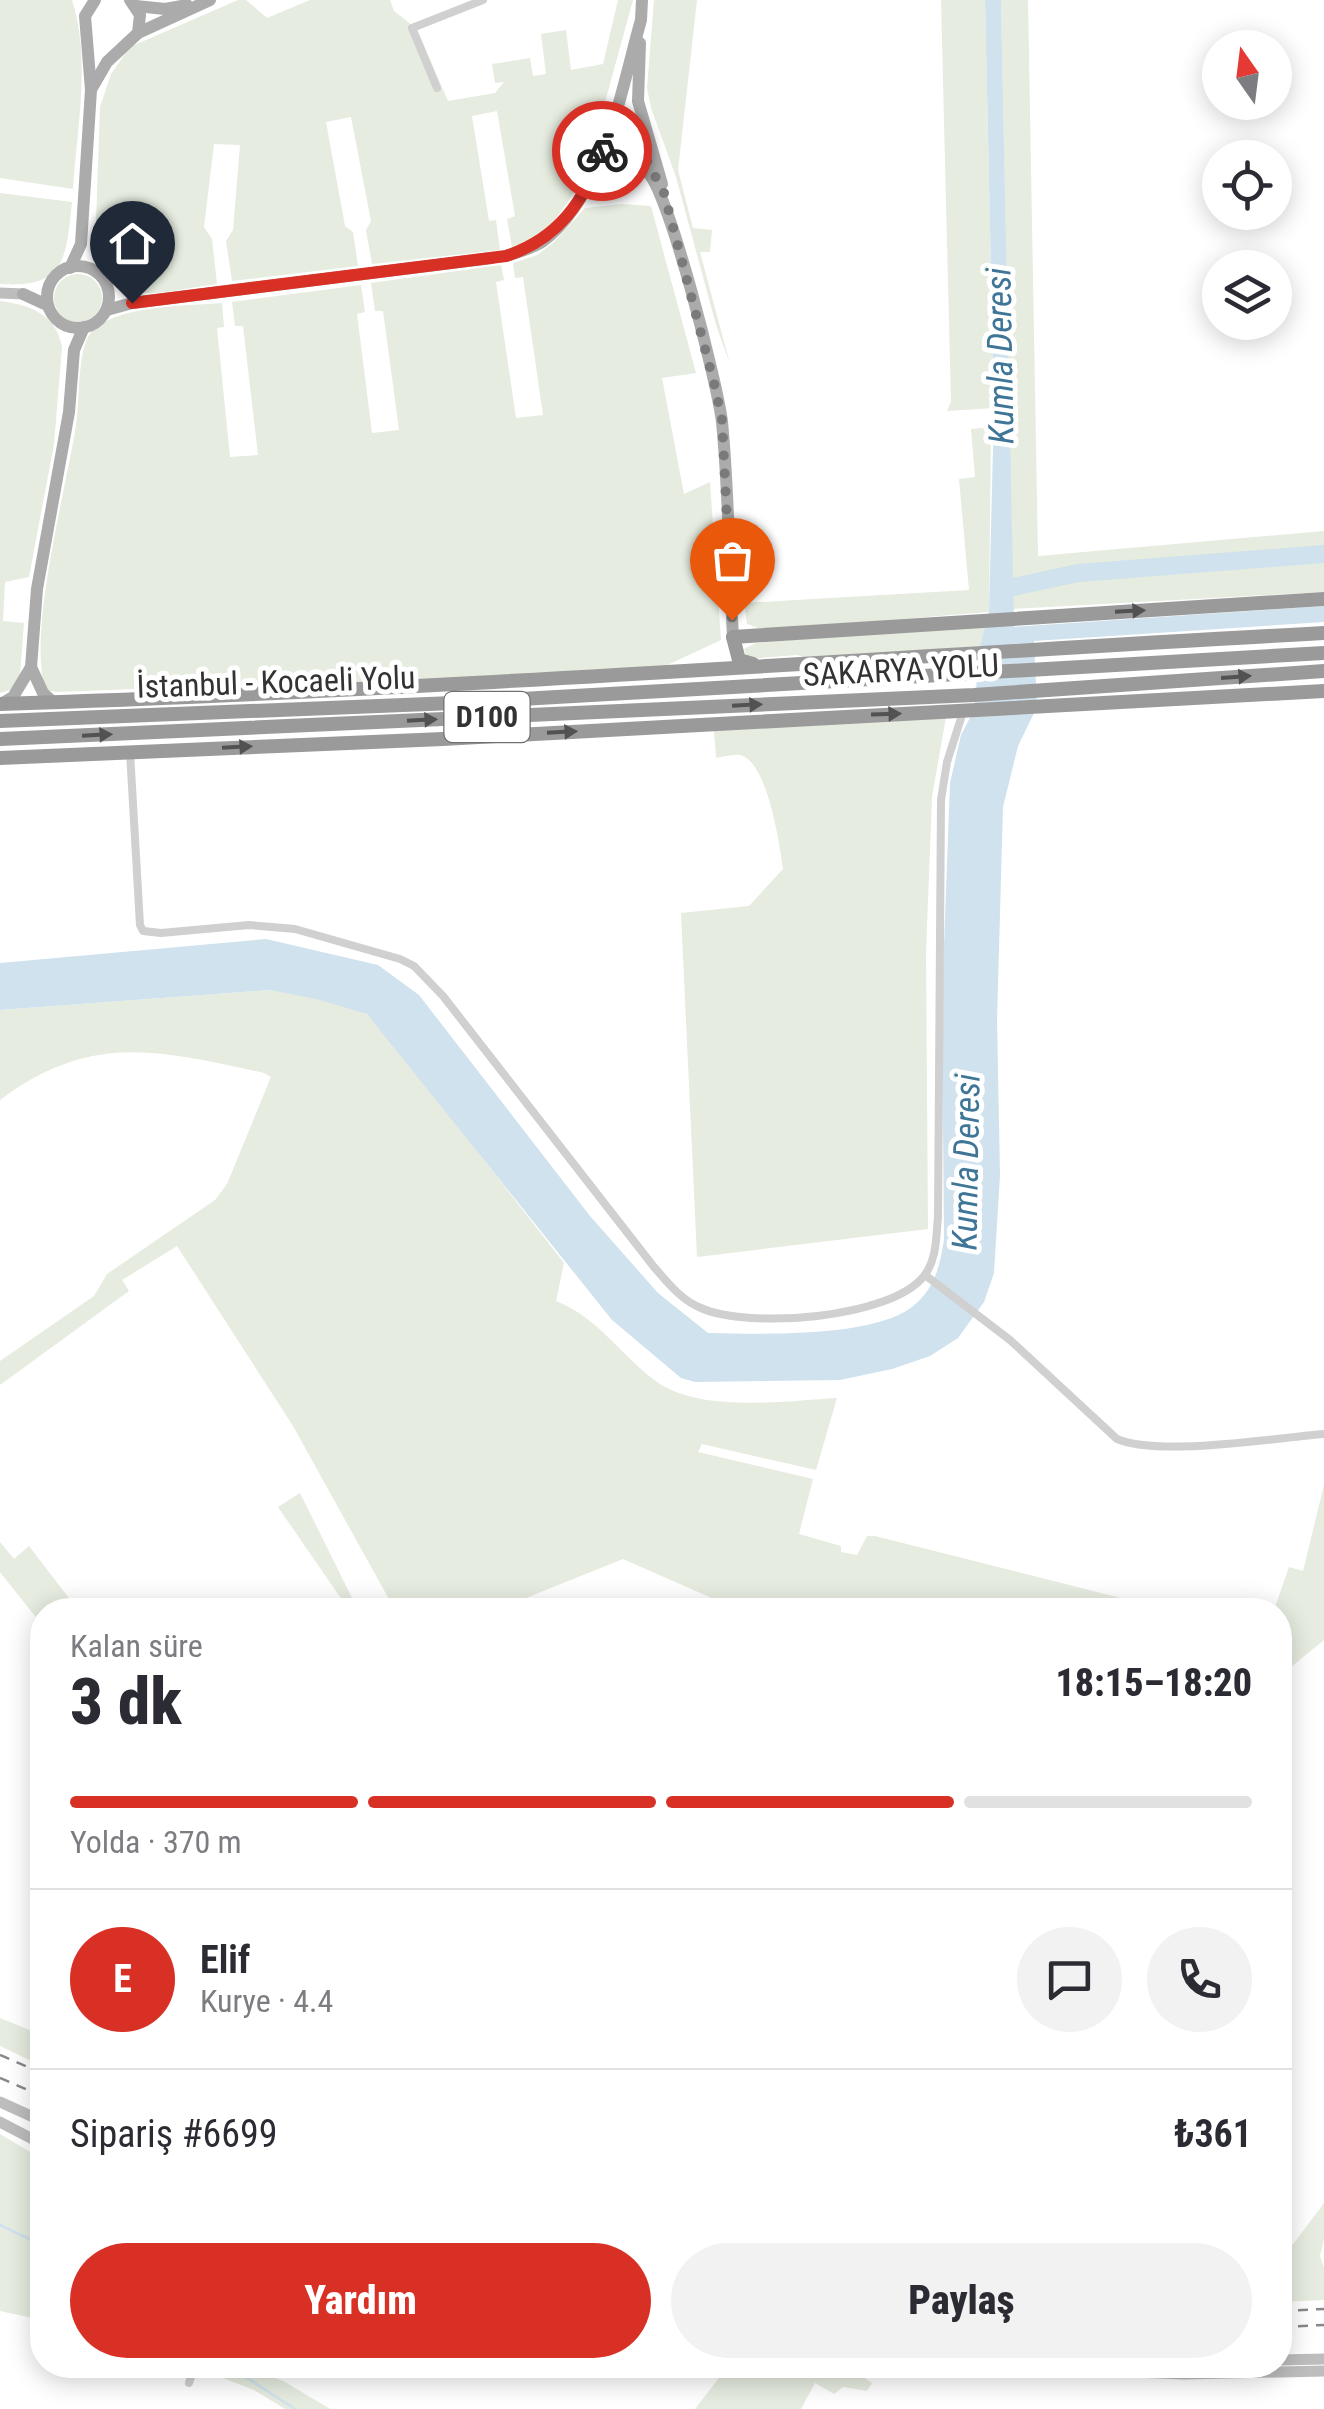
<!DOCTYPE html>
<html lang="tr">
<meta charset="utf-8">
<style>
:root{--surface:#fff;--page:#f2f2f3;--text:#2b2b33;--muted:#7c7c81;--line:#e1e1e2;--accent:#d93025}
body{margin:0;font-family:"Roboto Condensed",sans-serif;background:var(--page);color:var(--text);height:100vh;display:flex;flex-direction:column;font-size:38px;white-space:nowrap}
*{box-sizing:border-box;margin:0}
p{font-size:32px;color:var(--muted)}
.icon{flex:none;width:55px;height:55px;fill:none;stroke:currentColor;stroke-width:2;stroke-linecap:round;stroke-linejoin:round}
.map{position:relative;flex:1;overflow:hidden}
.side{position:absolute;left:30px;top:1598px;width:1262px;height:780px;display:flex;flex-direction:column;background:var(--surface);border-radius:40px;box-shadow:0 5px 25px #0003}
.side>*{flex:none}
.needle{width:65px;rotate:346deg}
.fabs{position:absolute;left:1202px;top:30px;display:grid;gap:20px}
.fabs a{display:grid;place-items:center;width:90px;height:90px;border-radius:50%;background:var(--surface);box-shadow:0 5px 25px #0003;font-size:50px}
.pin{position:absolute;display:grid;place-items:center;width:85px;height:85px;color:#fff;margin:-102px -42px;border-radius:50% 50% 50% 0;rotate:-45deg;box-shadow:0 0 10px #0007}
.pin .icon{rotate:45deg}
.courier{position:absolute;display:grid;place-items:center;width:100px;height:100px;margin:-50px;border:8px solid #d93025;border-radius:50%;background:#fff;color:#222;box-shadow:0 2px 12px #0007}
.overview em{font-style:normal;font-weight:800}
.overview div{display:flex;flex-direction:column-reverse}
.overview{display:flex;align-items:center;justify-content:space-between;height:170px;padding:0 40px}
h1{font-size:65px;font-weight:800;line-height:75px}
.bar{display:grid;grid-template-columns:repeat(4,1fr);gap:15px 10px;align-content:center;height:120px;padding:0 40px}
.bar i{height:12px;border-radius:8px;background:var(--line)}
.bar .active{background:var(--accent)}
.bar p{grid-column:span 4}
.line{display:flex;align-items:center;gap:25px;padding:0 40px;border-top:2px solid var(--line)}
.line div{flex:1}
.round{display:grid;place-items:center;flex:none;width:105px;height:105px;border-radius:52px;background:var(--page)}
.action{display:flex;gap:20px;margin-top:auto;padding:20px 40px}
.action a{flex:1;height:115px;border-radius:60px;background:var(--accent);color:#fff;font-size:40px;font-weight:800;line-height:115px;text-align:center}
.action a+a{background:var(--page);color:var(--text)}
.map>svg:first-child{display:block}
.green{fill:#e6ecdf}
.water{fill:#cfe2ee}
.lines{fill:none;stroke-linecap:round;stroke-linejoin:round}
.stream{stroke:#cfe2ee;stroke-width:2.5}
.river{stroke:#cfe2ee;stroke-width:18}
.street{stroke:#d0d0d0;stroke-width:8}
.secondary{stroke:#bdbdbd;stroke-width:11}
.primary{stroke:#ababab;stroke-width:12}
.highway{stroke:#9a9a9a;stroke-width:14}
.rail{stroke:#888;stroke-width:2.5;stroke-dasharray:10 8;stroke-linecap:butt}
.oneway{fill:#525252}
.done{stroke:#7a7a7a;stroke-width:10;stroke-dasharray:0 18}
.route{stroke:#d93025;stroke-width:12}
.labels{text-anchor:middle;stroke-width:10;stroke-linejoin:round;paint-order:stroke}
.shield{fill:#fff;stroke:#707070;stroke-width:2.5}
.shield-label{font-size:30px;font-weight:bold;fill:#333}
.street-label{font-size:32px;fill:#333;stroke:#fff}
.water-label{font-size:35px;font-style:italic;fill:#3f7597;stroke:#fff}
</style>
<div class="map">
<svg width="1324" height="2409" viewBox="0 0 1324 2409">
<rect width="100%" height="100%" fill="#fff"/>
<g class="green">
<path d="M0 0H72C91 59 77 128 73 189L0 178Z"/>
<path d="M238 0H246L267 18 310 0H390L394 11 417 29 448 101 495 93 504 82 495 83 492 64 530 58 533 76 546 74 541 34 566 30 571 70 603 64 618 0H633L584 179 552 224 535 240 512 247 507 219 515 216 497 111 472 116 489 221 496 220 500 250 372 264 366 230 371 221 351 117 326 122 345 226 353 232 358 266 232 281 226 241 233 230 240 145 214 144 204 227 212 239 217 284C166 290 114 313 95 250L100 107 111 74 130 47Z"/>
<polygon points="654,0 697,0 678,170 693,228 712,230 710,252 700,252 730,364 716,325 676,177 651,108 647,88"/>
<polygon points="941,0 985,0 994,408 947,411 951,402"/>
<polygon points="1001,0 1028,0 1038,556 1324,531 1324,592 1013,609"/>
<path d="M0 193 72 202C66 256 67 289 0 284Z"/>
<path d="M622 204 651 206 696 373 662 378 684 494 710 482 721 640 663 667 263 688 187 687 57 692 46 690C26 637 67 486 76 425 80 401 77 352 90 334 111 305 188 306 222 303L224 327 217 328 230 457 258 455 243 326H235L232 302 361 285 365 312 357 314 372 433 399 430 383 311H375L371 283 501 265 504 280 496 282 516 418 543 415 523 277 515 278 513 263 537 255 552 244 585 208Z"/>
<circle cx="78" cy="298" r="24"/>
<path d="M0 301C30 305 56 314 62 347L54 444 29 577 5 582 3 621 24 623 20 675 13 689 0 693Z"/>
<polygon points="991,427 989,612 764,630 747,624 744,603 969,590 959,479 975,477 971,429"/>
<polygon points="986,624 980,646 810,659 797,655 748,659 744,649 756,643"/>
<path d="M946 717 932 797 926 952 928 1229 697 1257 681 913 749 906 783 869C780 845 767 760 740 755 733 754 723 757 716 758L714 730Z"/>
<path d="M270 990C303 996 350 999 376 1021L564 1263 556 1301C599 1318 621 1356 657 1382 701 1413 785 1401 837 1398L816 1470 702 1444 698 1452 813 1479 799 1534 841 1546V1552L857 1555 867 1536H875L1168 1610H739L623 1559 496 1610H395L293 1426 177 1246 122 1280 129 1291 0 1385V1361L94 1296 107 1274 215 1200 227 1184 271 1077 264 1073C161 1051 92 1031 0 1100V1010Z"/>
<polygon points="1324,1485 1324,1640 1280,1676 1280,1610 1274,1610 1289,1567 1303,1571"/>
<polygon points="300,1493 358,1610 349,1610 278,1507"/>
<polygon points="0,1542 14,1559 29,1546 78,1610 42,1610 42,1625 0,1572"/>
<polygon points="0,2018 42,2035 42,2066 0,2046"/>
<polygon points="0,2134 42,2159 42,2320 0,2311"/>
<polygon points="1324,2203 1324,2239 1320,2256 1324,2268 1324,2300 1280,2302 1280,2254 1294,2243"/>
<polygon points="206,2365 245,2365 285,2382 330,2409 285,2409 254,2390 205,2371"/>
<polygon points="729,2365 845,2365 872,2383 867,2391 843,2387 834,2394 815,2383 801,2409 695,2409"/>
</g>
<path class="water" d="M985 0H1001L1014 627 1324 606V622L1034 641 1037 707 1018 746 1003 807 997 1020 1000 1175 994 1273 984 1302 958 1338 930 1356 892 1369 840 1380 695 1382 681 1378 612 1320 367 1014 316 999 270 990 0 1010V963L266 939 378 965 419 995 590 1216 658 1293 708 1333C758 1334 872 1338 912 1307 934 1290 940 1266 944 1240L942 1000 950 783 961 735 974 710 980 646 989 612 994 407Z"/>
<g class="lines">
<g class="stream">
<polyline points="0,2225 42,2245"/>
<polyline points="217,2365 241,2374 295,2409"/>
</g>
<polyline class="river" points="1004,589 1078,573 1324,554"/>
<g class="street">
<polyline points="437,88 412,28 483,0"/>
<path d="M130 752 140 925 143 931 161 933 249 925 295 929 400 959 414 966 443 996 654 1267C668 1283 681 1300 701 1308 748 1329 890 1319 924 1276 937 1259 936 1237 938 1217L941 800 947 762 963 712"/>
<path d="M925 1275 1010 1340 1117 1439C1160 1457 1273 1438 1324 1434"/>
<polyline points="189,2383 195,2365"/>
</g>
<g class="secondary">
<polyline points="0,293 23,294"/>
<polyline points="0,2102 42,2121"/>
<polyline points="0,2122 42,2144"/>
<polyline points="1280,2360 1324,2359"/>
<polyline points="961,2365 1184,2374 1324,2371"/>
</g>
<g class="primary">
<polyline points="136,6 165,9 187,5"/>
<polyline points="138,33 210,0"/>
<polyline points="640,43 638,101 662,184"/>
<polyline points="92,88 107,62 138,33 140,15 130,0"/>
<polyline points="609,130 640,150 653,168"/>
<polyline points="605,140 641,163"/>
<path d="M593 178C609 165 630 157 648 173 669 192 718 386 722 422 729 493 729 566 733 637"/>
<path d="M506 256C518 252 531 249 542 242 604 196 621 90 641 20L642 0"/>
<circle cx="78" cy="297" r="31"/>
<polyline points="70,268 81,244 91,90 85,16 95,0"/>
<polyline points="23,294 47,305"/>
<polyline points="107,310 132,303 492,258"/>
<polyline points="31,667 43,693 54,703"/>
<polyline points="1,704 13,697 31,667 37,589 69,412 74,350 84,327"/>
</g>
<g class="highway">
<polyline points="733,637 1324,599"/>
<polyline points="733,637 739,660 753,664"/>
<path d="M0 704C442 690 883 657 1324 633"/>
<polyline points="0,721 453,703 1324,653"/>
<polyline points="0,739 974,695 1324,671"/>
<polyline points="0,758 443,739 1324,691"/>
</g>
<g class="rail">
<polyline points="0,2055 42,2073"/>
<polyline points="0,2078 42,2096"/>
<polyline points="1280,2311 1324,2309"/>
<polyline points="1280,2327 1324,2325"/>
</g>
</g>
<defs><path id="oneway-solid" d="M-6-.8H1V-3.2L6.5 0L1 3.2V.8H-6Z" transform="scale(2.5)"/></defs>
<g class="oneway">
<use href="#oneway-solid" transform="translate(1130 611) rotate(-3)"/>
<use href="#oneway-solid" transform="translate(1236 677) rotate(-4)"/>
<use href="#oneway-solid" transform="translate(747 705) rotate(-3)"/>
<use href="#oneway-solid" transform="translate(886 714) rotate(-2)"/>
<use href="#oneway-solid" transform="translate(422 720) rotate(-3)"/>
<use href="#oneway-solid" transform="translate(562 732) rotate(-3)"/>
<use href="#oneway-solid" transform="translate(97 735) rotate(-3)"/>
<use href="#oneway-solid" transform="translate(237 747) rotate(-3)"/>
</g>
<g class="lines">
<polyline class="done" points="602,151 609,130 644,155 664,193 714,383 722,420 732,620"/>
<path class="route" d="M132 303 506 256C558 239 584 202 602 151"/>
</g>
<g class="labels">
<rect class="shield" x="444.5" y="692" width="85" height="50" rx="8"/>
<g class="shield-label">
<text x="487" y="727">D100</text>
</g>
<g class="street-label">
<text transform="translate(901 670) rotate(-3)" y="11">SAKARYA YOLU</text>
<text transform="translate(276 682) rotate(-2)" y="11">İstanbul - Kocaeli Yolu</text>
</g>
<g class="water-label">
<text transform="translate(1000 356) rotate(-91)" y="12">Kumla Deresi</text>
<text transform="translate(966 1162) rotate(-89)" y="12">Kumla Deresi</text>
</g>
</g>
</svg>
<div class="fabs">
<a><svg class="needle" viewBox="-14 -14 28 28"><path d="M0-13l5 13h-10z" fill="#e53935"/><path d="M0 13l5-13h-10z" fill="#7c7c81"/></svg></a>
<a><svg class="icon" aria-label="locate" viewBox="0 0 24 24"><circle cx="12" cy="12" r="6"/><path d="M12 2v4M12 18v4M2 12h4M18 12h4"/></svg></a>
<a><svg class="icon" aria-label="layers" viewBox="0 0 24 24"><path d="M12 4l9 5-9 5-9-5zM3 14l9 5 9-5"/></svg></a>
</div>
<div class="pin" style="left:732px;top:620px;background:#ea580c"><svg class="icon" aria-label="bag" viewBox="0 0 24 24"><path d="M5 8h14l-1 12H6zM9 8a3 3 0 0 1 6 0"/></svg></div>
<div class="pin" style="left:132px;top:303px;background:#1f2937"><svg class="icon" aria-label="home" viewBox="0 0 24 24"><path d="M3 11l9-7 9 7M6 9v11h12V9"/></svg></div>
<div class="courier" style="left:602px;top:151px"><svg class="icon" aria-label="bike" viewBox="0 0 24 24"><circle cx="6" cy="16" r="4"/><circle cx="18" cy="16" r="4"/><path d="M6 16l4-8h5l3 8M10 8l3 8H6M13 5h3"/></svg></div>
<section class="side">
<div class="overview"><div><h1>3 dk</h1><p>Kalan süre</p></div><em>18:15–18:20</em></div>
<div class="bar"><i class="active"></i><i class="active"></i><i class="active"></i><i></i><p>Yolda · 370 m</p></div>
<div class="line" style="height:180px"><b class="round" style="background:var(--accent);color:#fff">E</b><div><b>Elif</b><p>Kurye · 4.4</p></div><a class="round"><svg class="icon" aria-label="chat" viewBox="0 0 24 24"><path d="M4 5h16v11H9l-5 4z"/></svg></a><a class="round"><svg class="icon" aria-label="phone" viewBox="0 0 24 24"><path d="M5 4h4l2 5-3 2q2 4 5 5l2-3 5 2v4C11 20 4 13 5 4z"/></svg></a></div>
<div class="line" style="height:130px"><div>Sipariş #6699</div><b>₺361</b></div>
<div class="action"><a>Yardım</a><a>Paylaş</a></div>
</section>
</div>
